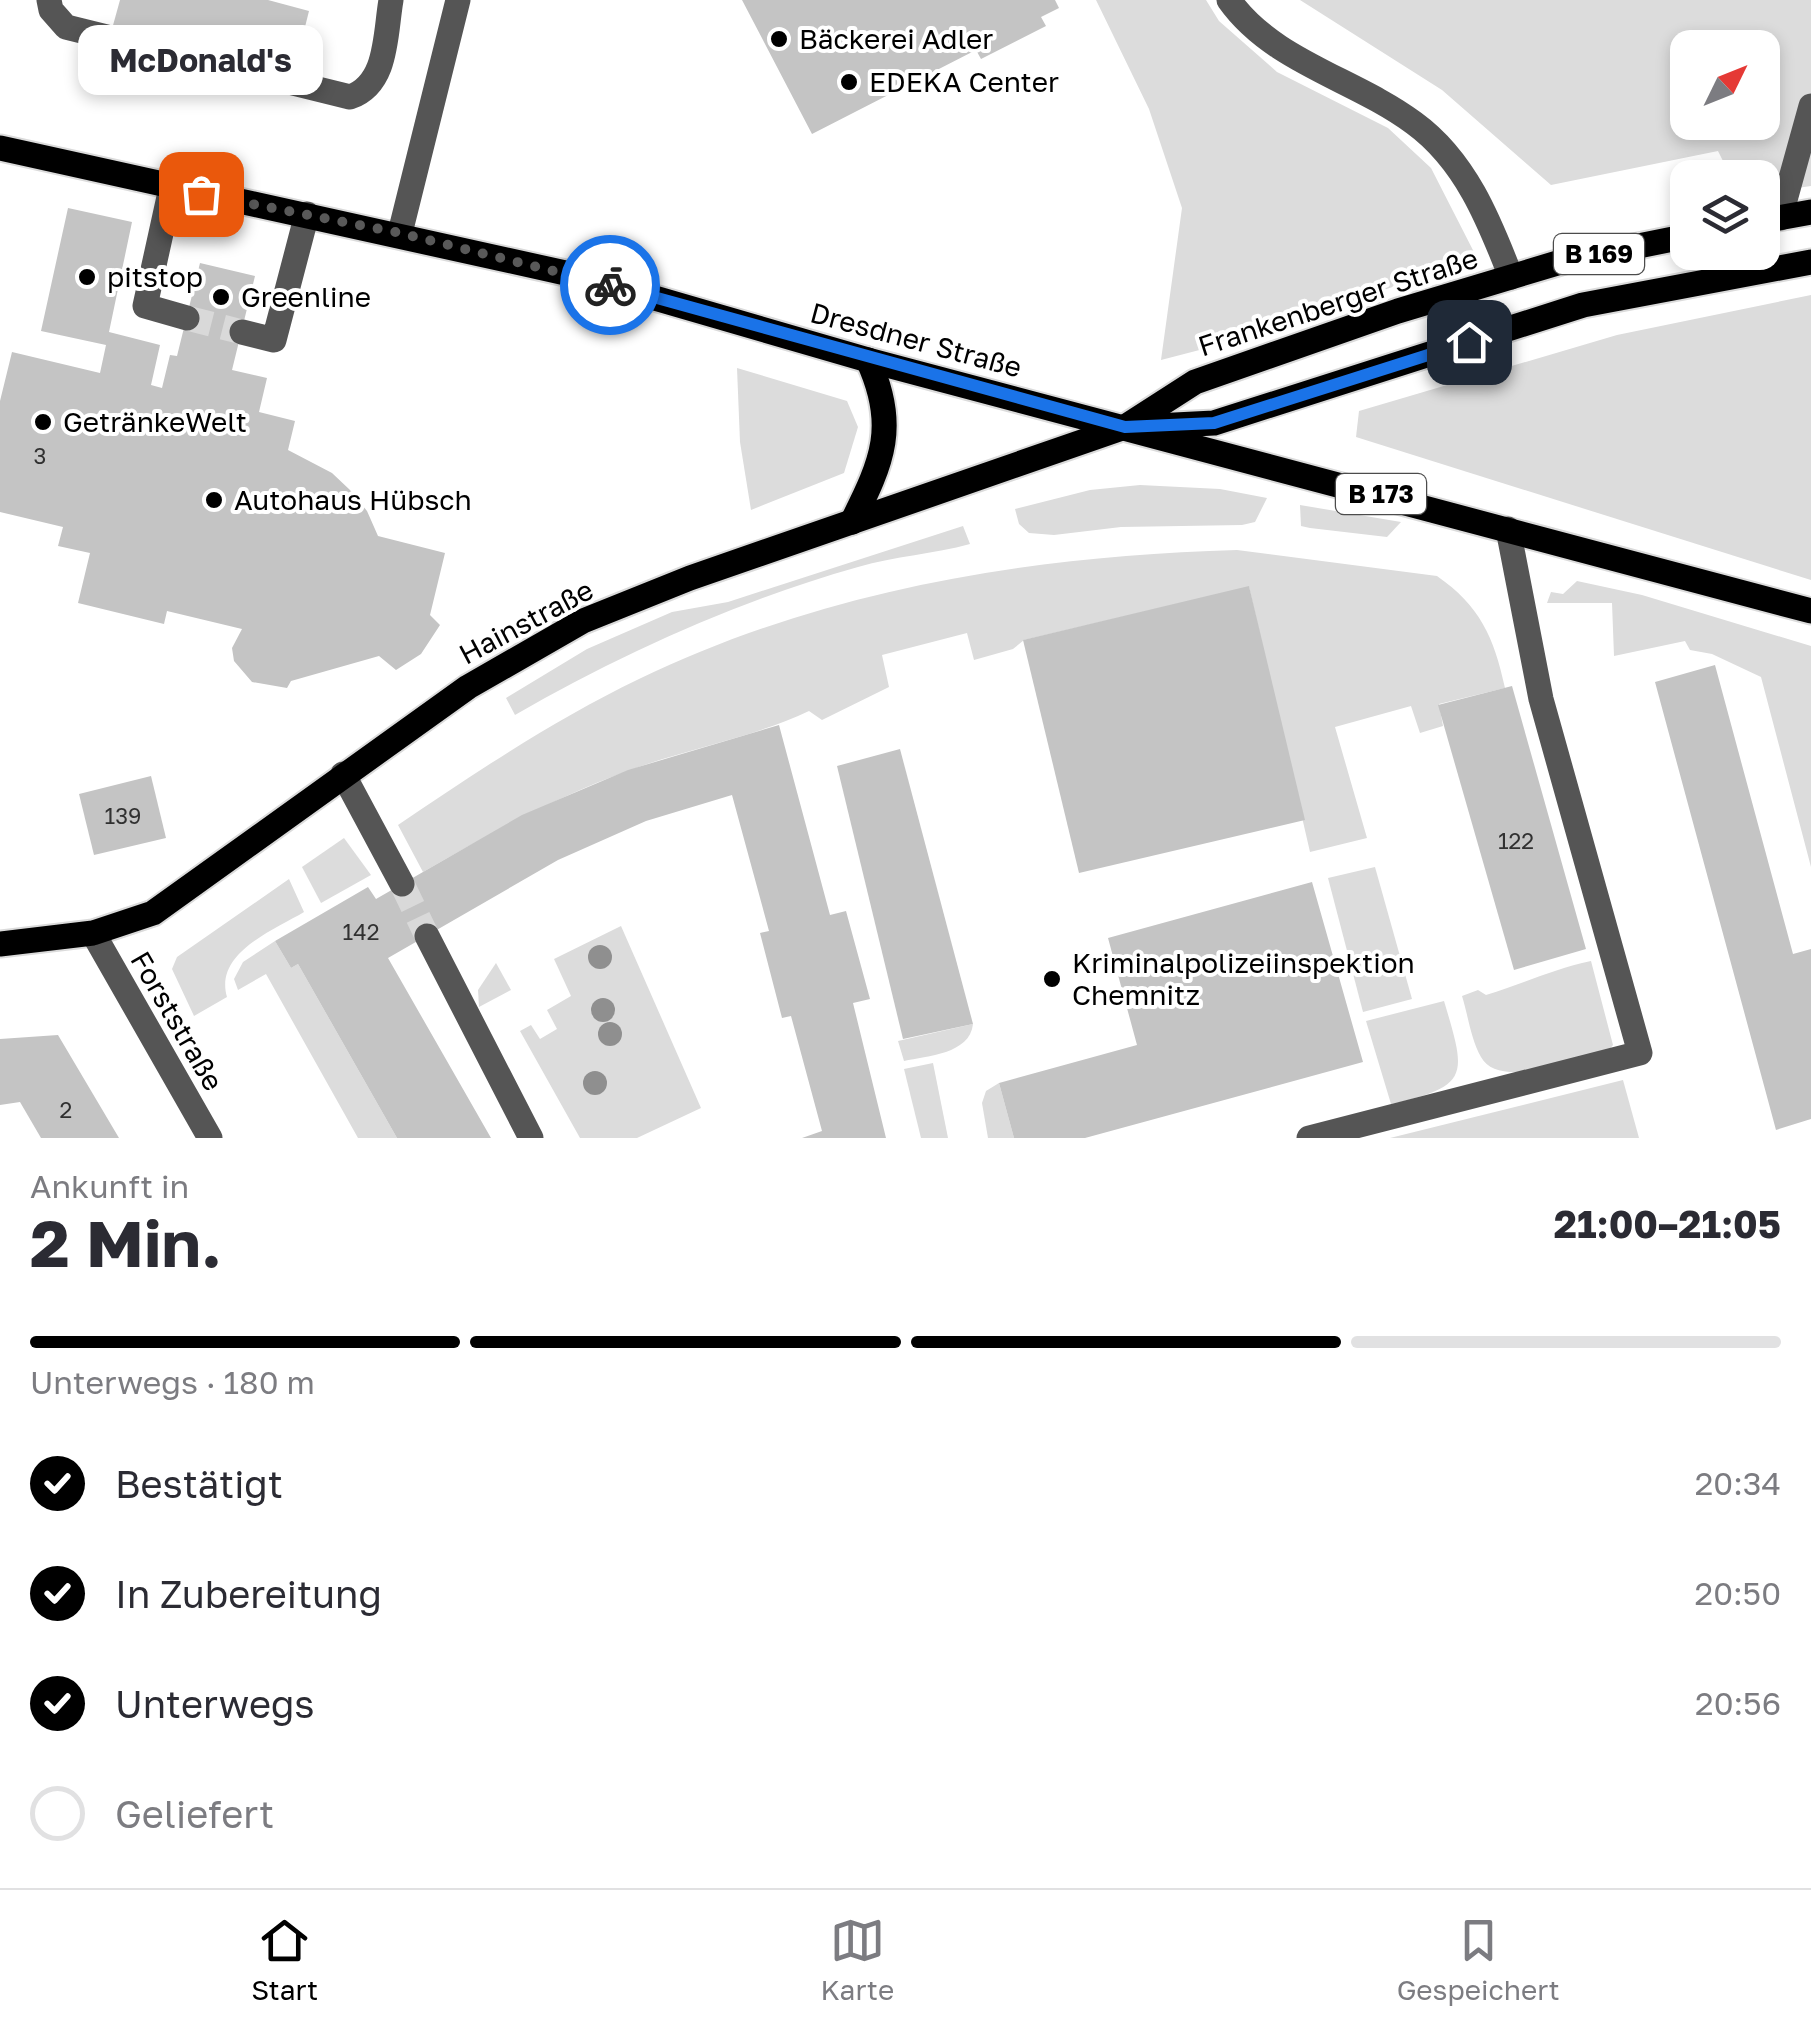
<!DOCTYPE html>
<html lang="de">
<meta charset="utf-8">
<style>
:root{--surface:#fff;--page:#f7f7f7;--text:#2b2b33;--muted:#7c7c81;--line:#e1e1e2;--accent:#000}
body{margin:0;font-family:"Golos Text",sans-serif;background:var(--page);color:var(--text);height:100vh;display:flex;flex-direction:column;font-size:38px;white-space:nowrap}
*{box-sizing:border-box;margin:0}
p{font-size:32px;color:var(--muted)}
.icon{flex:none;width:55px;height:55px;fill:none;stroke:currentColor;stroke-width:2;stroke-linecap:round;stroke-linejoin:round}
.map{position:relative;height:1138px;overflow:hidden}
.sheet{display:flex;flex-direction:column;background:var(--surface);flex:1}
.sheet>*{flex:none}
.needle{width:65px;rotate:47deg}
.fabs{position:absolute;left:1670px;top:30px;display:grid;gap:20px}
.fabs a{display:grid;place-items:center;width:110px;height:110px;border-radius:20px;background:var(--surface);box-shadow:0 5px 15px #0003;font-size:50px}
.pin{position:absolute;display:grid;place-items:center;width:85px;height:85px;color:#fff;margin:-42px;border-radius:20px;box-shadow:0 5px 15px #0006}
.courier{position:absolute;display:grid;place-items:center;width:100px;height:100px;margin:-50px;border:8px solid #1a73e8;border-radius:50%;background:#fff;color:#222;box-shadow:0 2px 12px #0007}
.bubble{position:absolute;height:70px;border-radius:20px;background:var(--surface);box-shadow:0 5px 15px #0003;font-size:32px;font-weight:700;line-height:70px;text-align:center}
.summary em{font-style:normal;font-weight:700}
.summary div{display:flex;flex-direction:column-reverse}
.summary{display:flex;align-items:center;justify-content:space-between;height:170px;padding:0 30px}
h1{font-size:65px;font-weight:700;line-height:75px}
.bar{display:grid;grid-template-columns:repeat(4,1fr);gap:15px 10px;align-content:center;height:120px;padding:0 30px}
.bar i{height:12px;border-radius:8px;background:var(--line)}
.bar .selected{background:var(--accent)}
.bar p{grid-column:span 4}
ol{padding:0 30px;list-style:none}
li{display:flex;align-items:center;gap:30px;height:110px}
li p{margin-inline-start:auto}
li .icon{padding:10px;border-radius:50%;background:var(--accent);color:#fff;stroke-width:4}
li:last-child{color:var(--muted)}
li i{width:55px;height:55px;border:5px solid var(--line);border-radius:50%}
.tabs{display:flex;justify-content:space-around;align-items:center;height:140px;border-top:2px solid var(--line);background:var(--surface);font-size:28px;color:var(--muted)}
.tabs a{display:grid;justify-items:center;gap:5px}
.tabs .selected{color:var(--accent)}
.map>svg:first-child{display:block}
.green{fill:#dcdcdc;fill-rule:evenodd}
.building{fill:#c4c4c4}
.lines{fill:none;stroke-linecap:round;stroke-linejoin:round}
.minor-tunnel{stroke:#d9d9d9;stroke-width:25;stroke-dasharray:25 12;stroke-linecap:butt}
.major-casing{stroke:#dbdbdb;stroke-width:29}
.minor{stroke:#555;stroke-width:25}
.major{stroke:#000;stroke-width:25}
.tree{fill:#8f8f8f}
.done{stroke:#595959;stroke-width:10;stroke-dasharray:0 18}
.route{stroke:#1a73e8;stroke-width:12}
.poi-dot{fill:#000;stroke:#fff;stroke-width:4}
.labels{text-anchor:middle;stroke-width:8;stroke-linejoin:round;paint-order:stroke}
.number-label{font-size:22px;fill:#313131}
.shield{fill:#fff;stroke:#4c4c4c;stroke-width:2.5}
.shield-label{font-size:25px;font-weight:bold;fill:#000}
.poi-label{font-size:28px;fill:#000;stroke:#fff;text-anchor:start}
.street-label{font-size:28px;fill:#000;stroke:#fff}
</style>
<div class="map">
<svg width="1811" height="1138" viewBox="0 0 1811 1138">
<rect width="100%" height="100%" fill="#fff"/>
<g class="green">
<polygon points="1096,0 1206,0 1219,21 1277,72 1388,128 1431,168 1477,258 1238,340 1161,360 1182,208 1149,109"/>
<path d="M1300 0H1811V186L1763 193 1762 178 1731 177 1718 151 1551 185 1442 90ZM1688 48H1762V122H1688Z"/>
<polygon points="1811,295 1811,580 1356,437 1359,411 1617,335"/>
<polygon points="737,368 847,401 858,427 844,473 751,510 740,442"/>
<polygon points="1140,485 1220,489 1267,498 1255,522 1242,525 1121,527 1054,535 1029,533 1019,524 1015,509 1090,490"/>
<polygon points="1300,505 1401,522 1387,537 1310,528 1301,526"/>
<path d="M963 526 970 544C934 554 895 556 858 567 738 601 623 653 515 715L506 698 587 649 672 612 728 602Z"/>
<path d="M1237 550 1437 576C1480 606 1494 637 1505 688L1439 704 1443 726 1420 733 1411 706 1335 727 1367 838 1310 852 1249 587 1024 640 1013 649 974 660 967 633 882 655 889 687 822 720 809 711C752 738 688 748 628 771 555 797 490 834 423 872L398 825C476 772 554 720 639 679 826 589 1031 556 1237 550Z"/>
<polygon points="1577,581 1642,595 1811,646 1811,867 1761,677 1712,654 1690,650 1685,641 1614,656 1612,603 1547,603 1551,592 1563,594"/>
<polygon points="344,838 371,875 321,903 302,867"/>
<polygon points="1375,867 1412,999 1363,1012 1328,878"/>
<path d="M289 879 304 912C274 930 214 953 227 997L194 1016 172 969 177 957Z"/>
<polygon points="621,926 701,1108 637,1138 580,1138 520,1031 531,1025 540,1039 557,1029 547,1010 571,996 554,959"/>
<polygon points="275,941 291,968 298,964 397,1138 358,1138 266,974 238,990 234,979 243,962"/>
<path d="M1591 961 1613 1045 1609 1050C1581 1058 1499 1091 1481 1057 1471 1040 1468 1015 1462 996L1478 990 1486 995C1523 984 1553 969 1591 961Z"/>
<polygon points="496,963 511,990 479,1007 478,990"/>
<path d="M1444 1001C1466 1075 1471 1086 1391 1104L1366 1021Z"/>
<path d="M973 1024C970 1054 927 1056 904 1061L898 1041Z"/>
<polygon points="933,1063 948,1138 921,1138 904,1069"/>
<polygon points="1623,1080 1639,1138 1390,1138"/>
<polygon points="999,1083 1014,1138 988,1138 982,1103 986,1091"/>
</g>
<g class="building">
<polygon points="120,0 268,0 309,11 293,75 112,29"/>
<polygon points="742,0 1055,0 1059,8 1041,17 1046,26 981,59 976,50 812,134"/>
<polygon points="68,208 132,222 109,332 160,345 151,385 162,388 170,355 177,356 200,263 255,276 232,370 267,378 259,412 295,421 288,450 332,473 350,490 367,511 378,536 445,553 430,615 440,625 421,654 396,670 379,656 291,681 287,688 252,682 234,661 232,648 242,629 167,611 164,624 78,603 90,553 58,546 63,527 0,512 0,401 12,352 100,373 106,345 41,331"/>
<polygon points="1249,586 1305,820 1079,873 1023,640"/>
<polygon points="1715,665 1793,954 1811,949 1811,1119 1776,1130 1655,682"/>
<polygon points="1512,686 1586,949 1514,970 1438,705"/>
<polygon points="779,725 830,915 846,911 870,999 853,1003 886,1138 802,1138 822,1131 791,1016 782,1018 760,933 769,931 732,795 646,821 558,860 388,958 491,1138 397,1138 298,964 291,968 275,941 368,887 376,899 522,815 628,770"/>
<polygon points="900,749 973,1024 903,1039 837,766"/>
<polygon points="151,776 166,838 94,855 79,794"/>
<polygon points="1312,882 1363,1062 1085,1138 1014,1138 999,1083 1137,1045 1108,938"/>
<polygon points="58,1035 119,1138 41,1138 20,1102 0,1105 0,1039"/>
</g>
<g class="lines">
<g class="minor-tunnel">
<polyline points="187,318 242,332"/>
<polyline points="402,884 427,936"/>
</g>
<g class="major-casing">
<g id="major">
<polyline points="0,148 579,276 868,360 1811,611"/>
<polyline points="1762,221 1811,212"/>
<polyline points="1155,426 1214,423 1583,305 1811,262"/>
<path d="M852 522C883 461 898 425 868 360"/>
<polyline points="0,944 93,933 153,913 468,687 583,621 690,578 1125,427 1195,382 1398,311 1564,261 1688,236"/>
</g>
</g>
<g class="minor">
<path d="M49 0 51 10 66 27 350 97C388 84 385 34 391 0"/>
<path d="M1229 0C1273 62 1355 79 1414 123 1465 160 1489 220 1511 277"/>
<polyline points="171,188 145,306 187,318"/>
<polyline points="1780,218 1811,106"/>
<polyline points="400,233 458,0"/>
<polyline points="242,332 274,340 307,214"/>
<polyline points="343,774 402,884"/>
<polyline points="93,933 210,1138"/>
<polyline points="427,936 531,1138"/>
<polyline points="1309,1138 1640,1053 1541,699 1508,529"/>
</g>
<use href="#major" class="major"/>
</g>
<g class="tree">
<circle cx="600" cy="957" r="12"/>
<circle cx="603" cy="1010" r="12"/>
<circle cx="610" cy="1034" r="12"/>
<circle cx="595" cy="1083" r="12"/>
</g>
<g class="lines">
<polyline class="done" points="201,194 400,233 610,285"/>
<polyline class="route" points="610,285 1125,427 1214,423 1469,342"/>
</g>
<g class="poi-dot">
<circle cx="779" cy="39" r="10"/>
<circle cx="849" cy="82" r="10"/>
<circle cx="87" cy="277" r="10"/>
<circle cx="221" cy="297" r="10"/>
<circle cx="43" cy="422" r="10"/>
<circle cx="214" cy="500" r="10"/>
<circle cx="1052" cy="979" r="10"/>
</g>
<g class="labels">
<g class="number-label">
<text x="40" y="464">3</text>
<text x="123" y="824">139</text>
<text x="1516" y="849">122</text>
<text x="361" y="940">142</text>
<text x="66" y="1118">2</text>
</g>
<g class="shield">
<rect x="1554" y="234" width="90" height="40" rx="8"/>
<rect x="1336" y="474" width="90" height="40" rx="8"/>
</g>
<g class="shield-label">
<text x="1599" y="263">B 169</text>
<text x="1381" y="503">B 173</text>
</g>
<g class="poi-label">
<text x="799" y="49">Bäckerei Adler</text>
<text x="869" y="92">EDEKA Center</text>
<text x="107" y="287">pitstop</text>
<text x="241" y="307">Greenline</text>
<text x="63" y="432">GetränkeWelt</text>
<text x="234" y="510">Autohaus Hübsch</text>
<text x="1072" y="973">Kriminalpolizeiinspektion<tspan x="1072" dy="32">Chemnitz</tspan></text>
</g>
<g class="street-label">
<text transform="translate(1338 302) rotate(-18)" y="10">Frankenberger Straße</text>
<text transform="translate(916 340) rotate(15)" y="10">Dresdner Straße</text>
<text transform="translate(526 622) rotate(-28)" y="10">Hainstraße</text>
<text transform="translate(177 1021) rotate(60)" y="10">Forststraße</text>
</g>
</g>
</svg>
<div class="fabs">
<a><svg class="needle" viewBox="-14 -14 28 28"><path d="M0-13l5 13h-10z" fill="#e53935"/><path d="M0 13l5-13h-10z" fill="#7c7c81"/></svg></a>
<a><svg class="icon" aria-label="layers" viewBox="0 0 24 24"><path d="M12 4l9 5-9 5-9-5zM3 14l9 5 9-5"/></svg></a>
</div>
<div class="pin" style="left:201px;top:194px;background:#ea580c"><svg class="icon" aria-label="bag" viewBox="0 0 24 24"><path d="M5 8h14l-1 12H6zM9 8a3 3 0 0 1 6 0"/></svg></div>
<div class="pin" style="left:1469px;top:342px;background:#1f2937"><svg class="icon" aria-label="home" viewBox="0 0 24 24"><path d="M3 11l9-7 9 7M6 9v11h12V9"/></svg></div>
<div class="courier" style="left:610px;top:285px"><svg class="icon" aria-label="bike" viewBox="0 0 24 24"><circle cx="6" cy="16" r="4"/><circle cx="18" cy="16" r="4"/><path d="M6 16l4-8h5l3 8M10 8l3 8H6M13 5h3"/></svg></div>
<div class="bubble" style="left:78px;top:25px;width:245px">McDonald's</div>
</div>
<section class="sheet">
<div class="summary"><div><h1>2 Min.</h1><p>Ankunft in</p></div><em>21:00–21:05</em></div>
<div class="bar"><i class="selected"></i><i class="selected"></i><i class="selected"></i><i></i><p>Unterwegs · 180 m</p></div>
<ol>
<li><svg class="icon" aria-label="check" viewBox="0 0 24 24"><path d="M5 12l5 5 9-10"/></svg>Bestätigt<p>20:34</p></li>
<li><svg class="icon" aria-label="check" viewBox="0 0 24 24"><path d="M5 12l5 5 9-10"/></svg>In Zubereitung<p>20:50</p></li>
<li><svg class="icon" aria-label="check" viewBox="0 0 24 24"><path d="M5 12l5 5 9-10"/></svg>Unterwegs<p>20:56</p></li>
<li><i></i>Geliefert</li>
</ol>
</section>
<nav class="tabs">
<a class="selected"><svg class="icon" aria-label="home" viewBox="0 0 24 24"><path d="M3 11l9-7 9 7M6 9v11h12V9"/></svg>Start</a>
<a><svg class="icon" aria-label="map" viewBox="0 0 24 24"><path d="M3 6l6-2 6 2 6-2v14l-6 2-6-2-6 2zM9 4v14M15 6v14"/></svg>Karte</a>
<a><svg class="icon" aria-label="saved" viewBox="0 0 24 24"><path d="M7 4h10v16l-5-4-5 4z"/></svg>Gespeichert</a>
</nav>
